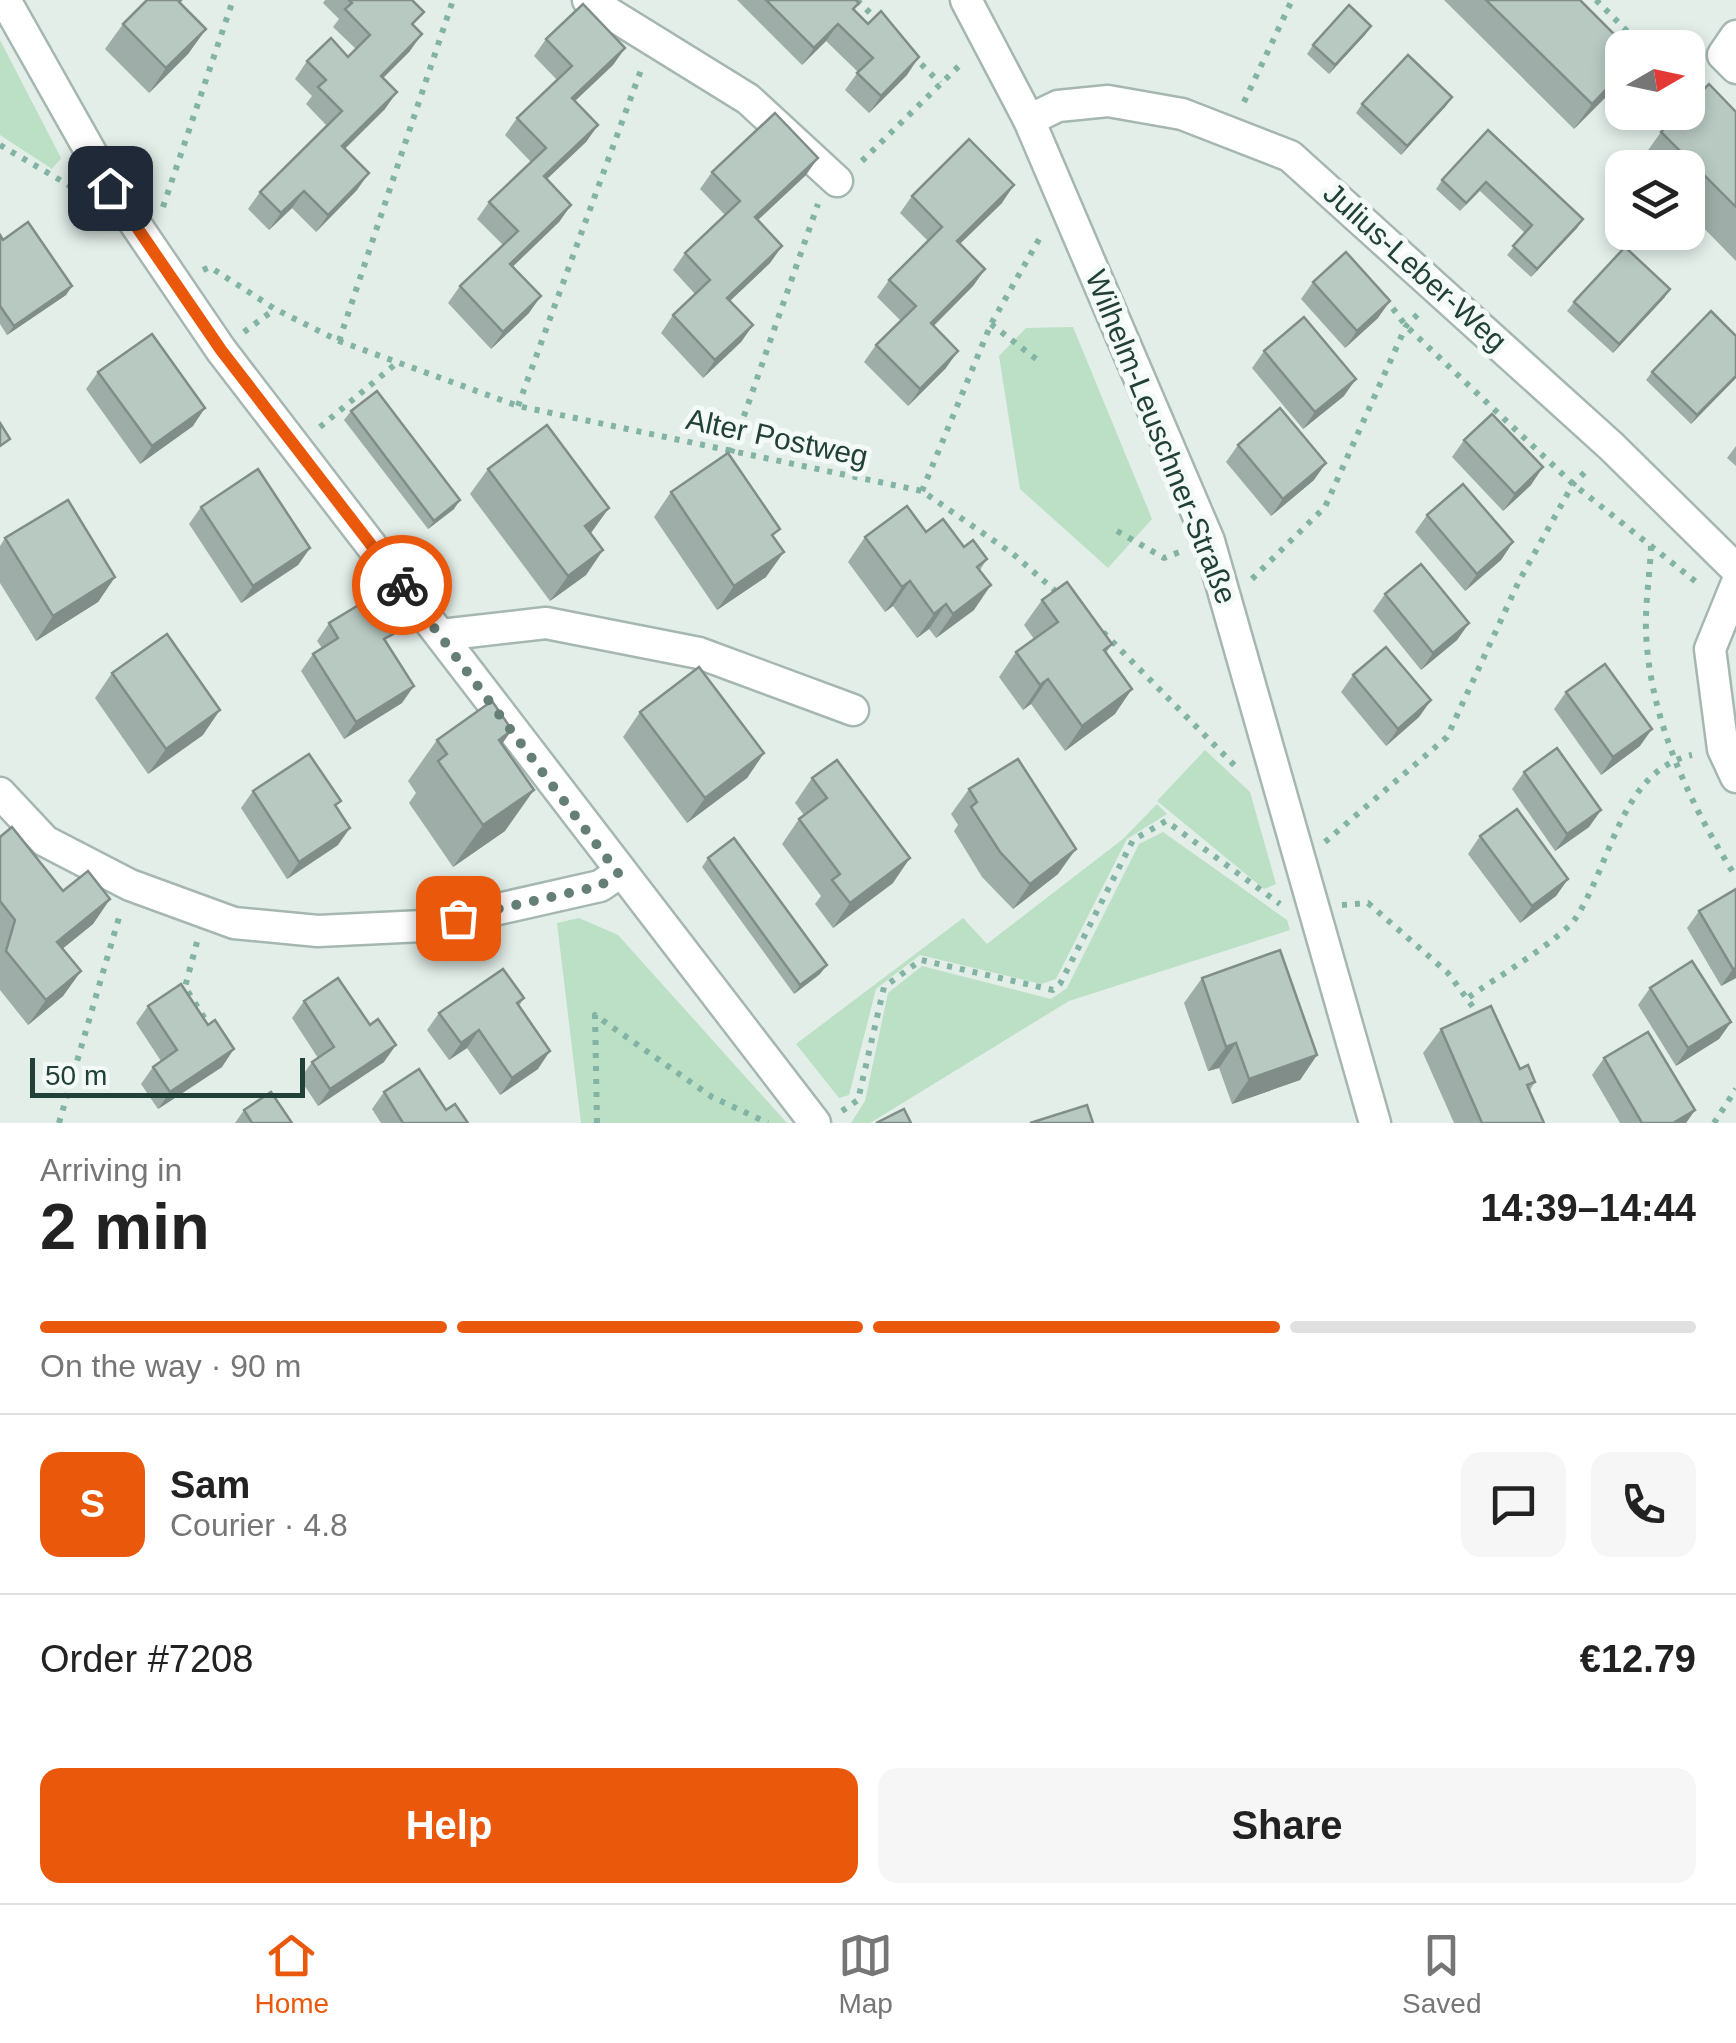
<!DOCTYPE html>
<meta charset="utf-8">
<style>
:root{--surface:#fff;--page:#f6f6f6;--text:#222;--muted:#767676;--line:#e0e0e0;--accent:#ea580c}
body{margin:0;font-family:Helvetica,sans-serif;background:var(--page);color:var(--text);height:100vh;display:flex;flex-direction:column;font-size:38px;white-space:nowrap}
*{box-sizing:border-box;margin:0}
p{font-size:32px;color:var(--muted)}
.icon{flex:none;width:55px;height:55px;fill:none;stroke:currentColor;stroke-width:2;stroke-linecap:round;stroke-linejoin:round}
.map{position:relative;height:1123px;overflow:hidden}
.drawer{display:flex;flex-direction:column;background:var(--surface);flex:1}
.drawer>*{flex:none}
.needle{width:65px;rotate:81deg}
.fabs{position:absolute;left:1605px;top:30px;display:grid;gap:20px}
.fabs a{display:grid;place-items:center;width:100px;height:100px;border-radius:20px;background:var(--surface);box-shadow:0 5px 15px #0003;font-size:50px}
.scale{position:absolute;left:30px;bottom:25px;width:275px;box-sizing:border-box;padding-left:10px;border:5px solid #214138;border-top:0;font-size:28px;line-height:35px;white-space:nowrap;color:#214138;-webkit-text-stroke:8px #f4faf7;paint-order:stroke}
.pin{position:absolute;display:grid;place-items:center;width:85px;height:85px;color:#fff;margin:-42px;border-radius:20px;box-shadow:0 5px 15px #0006}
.courier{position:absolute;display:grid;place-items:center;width:100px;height:100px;margin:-50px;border:8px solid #ea580c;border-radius:50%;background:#fff;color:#222;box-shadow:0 2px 12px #0007}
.overview em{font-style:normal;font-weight:600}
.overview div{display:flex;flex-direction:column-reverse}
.overview{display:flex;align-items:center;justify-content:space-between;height:170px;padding:0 40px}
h1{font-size:65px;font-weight:600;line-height:75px}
.bar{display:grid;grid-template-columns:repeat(4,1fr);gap:15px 10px;align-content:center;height:120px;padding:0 40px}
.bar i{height:12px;border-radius:8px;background:var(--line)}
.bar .on{background:var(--accent)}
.bar p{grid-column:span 4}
.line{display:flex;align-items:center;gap:25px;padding:0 40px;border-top:2px solid var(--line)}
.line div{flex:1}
.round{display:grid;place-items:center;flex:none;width:105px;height:105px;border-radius:20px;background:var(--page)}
.button{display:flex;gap:20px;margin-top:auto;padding:20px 40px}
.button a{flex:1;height:115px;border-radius:20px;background:var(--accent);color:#fff;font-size:40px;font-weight:600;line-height:115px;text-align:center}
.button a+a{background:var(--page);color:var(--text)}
.dock{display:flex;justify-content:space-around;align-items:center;height:140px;border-top:2px solid var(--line);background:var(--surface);font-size:28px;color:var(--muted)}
.dock a{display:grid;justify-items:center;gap:5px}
.dock .on{color:var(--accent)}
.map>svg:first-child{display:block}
.green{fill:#bbe0c5}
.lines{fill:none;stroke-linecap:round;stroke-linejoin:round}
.minor-casing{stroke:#a5b7b0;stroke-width:35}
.path{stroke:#82b3a4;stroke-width:6;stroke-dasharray:5 8;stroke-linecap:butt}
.minor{stroke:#fff;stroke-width:30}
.wall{fill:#9eada7}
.shaded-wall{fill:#818d88}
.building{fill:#b8c9c2;stroke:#818d88;stroke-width:2.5}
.done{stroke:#657e76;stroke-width:10;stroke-dasharray:0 18}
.route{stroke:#ea580c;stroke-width:12}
.labels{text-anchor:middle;stroke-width:10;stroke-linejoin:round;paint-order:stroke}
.street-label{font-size:30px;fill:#214138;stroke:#f4faf7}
</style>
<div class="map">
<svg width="1736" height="1123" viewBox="0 0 1736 1123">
<rect width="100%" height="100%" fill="#e3eee9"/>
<g class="green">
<polygon points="0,40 61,158 52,169 0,135"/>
<polygon points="1073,327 1152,519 1108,568 1020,489 999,356 1026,328"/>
<polygon points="1205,750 1250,792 1276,884 1264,889 1157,801"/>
<polygon points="1157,804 1167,814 1127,839 1056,979 1041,984 920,955 876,989 849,1095 839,1098 796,1044 963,918 987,944 1123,839"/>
<polygon points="1163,832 1287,920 1290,930 1069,1001 870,1123 851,1123 865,1101 888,993 922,966 1051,999 1067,988 1139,844"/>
<polygon points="579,918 618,935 787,1123 581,1123 557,923"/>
</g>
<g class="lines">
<g class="minor-casing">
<g id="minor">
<polyline points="5,0 111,188 221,350 815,1123"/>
<polyline points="588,0 748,99 837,181"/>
<polyline points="966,0 1029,120 1209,541 1375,1123"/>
<polyline points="1736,36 1723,55 1736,68"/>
<polyline points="1029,120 1058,106 1108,101 1182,114 1290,156 1611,446 1736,569"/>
<polyline points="1736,585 1710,649 1723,749 1736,777"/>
<polyline points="441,635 546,623 699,653 853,710"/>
<polyline points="0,793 45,841 130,885 234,923 318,931 423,926 600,886 619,873"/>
</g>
</g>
<g class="path">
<polyline points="857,0 879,22"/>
<polyline points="1596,0 1644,48"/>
<polyline points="912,55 940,83"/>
<polyline points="1688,91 1701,104"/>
<polyline points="1244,102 1292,0"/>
<polyline points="0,145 72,187"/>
<polyline points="862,161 964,61"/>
<polyline points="163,207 233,0"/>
<polyline points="203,270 210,267 275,309 339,341 518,406 922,491 1013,554 1059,594"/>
<polyline points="1385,298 1406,326 1573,484 1700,585"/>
<polyline points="991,324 1040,362"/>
<polyline points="244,332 275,309"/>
<polyline points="339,341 453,0"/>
<polyline points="518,406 641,70"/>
<polyline points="320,427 398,362"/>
<polyline points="731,453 818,204"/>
<polyline points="922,491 991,324 1042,234"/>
<polyline points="1117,531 1164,558 1182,551"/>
<path d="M1651 546C1650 574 1645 603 1646 631 1649 718 1690 805 1736 877"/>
<polyline points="1252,579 1325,507 1406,326 1418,314"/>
<polyline points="1103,632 1238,769"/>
<polyline points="1325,842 1447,737 1519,581 1573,484 1590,467"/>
<polyline points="1342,905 1368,903 1448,973 1481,1018"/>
<polyline points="197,942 185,987 212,1030"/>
<path d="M1469 997C1494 979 1559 941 1575 919 1612 864 1620 771 1692 755"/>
<polyline points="842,1111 858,1100 884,987 921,960 1053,990 1060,984 1133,840 1166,821 1280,904"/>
<polyline points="59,1123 120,914"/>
<polyline points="597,1123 595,1015 712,1097 768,1123"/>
<polyline points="1714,1123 1736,1089"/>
</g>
<use href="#minor" class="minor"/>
</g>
<g class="wall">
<polygon points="325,0 412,0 414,26 410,51 383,78 385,109 345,149 357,190 316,232 292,208 269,230 248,209 260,192 327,126 306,104 312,96 295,79 307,61 348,57 356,49 333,27 339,19 323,3"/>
<polygon points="737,0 856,0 859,3 854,9 868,24 907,75 869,113 845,90 858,72 826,41 802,65"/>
<polygon points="1444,0 1580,0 1622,48 1622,80 1574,129"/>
<polygon points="183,6 206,29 188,54 149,93 105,49 123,24"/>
<polygon points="1371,26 1329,74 1307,54 1313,45"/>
<polygon points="546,39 625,48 613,65 575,101 598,125 586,142 547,179 571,205 559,222 513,266 529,313 491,349 448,303 460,286 503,245 477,219 489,202 531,162 505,135 517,118 557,80 534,56"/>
<polygon points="1452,97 1401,155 1356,113 1362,104"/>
<polygon points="1736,112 1736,261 1688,212 1688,168 1643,168 1639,163 1661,132"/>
<polygon points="1488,130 1583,219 1577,228 1531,277 1507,255 1525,233 1480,191 1460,211 1436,189 1442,180"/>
<polygon points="712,172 806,175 758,220 782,246 770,263 730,301 753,325 741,342 703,378 661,333 673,315 695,294 673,270 685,253 725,215 700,189"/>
<polygon points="912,196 1002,203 960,244 985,269 973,286 934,326 946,368 908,406 864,362 876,345 901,321 877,297 889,280 928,241 900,213"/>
<polygon points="0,235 3,240 72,286 66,295 7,335 0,324"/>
<polygon points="1313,282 1378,318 1345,348 1301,299"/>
<polygon points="1670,289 1664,298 1613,353 1567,311 1574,302"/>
<polygon points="1736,336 1736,378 1691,424 1646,380 1652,372"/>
<polygon points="1264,351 1344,396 1303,429 1252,368"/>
<polygon points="98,372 193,426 140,464 86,389"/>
<polygon points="351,411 454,509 428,529 344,420"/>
<polygon points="1464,440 1531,485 1503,511 1452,457"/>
<polygon points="1238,445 1314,480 1271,516 1226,462"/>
<polygon points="1736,446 1736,466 1727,458"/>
<polygon points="488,469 590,534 603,550 586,575 550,601 470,494"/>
<polygon points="671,492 774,538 766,577 717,610 654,517"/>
<polygon points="201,507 310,548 298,565 241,603 189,524"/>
<polygon points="1427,515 1513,542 1501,560 1465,591 1415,532"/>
<polygon points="926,532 964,547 987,559 980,570 974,610 936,638 929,629 917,638 893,606 885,612 848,562 865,537"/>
<polygon points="5,538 115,577 98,602 36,641 0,583 0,546"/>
<polygon points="1385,594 1469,623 1457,640 1421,670 1373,611"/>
<polygon points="1042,600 1112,644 1106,653 1115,714 1065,751 1031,704 1023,710 999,677 1016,652 1034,639 1024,625"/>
<polygon points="329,623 402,703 344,739 301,671 313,654 322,648 317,641"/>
<polygon points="112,673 203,735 148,774 95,698"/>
<polygon points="1353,675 1431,700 1419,717 1386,746 1341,692"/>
<polygon points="1566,692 1640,746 1601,775 1554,709"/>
<polygon points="640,712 764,753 747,778 687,823 623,737"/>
<polygon points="437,740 502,744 505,831 453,867 409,803 416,793 408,781"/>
<polygon points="1524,772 1601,810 1589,827 1555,851 1512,789"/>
<polygon points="812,778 893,883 833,928 815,904 821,896 782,844 799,819 804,815 795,803"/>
<polygon points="969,789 1058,874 1013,909 982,877 954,831 958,825 951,814"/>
<polygon points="253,791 338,845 287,879 241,808"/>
<polygon points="1480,836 1568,879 1556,896 1520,923 1468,854"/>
<polygon points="0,837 63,891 110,899 93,924 62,949 81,971 63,996 28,1025 0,990"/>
<polygon points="708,858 820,974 794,994 702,867"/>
<polygon points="1736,889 1736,978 1721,986 1687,928 1699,911"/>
<polygon points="1202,978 1317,1055 1300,1080 1232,1104 1219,1068 1208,1071 1184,1003"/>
<polygon points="1650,988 1731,1022 1719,1039 1676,1066 1638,1005"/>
<polygon points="524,998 519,1006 538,1069 500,1095 467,1048 449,1060 427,1030 439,1013"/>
<polygon points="304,1001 370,1025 384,1062 318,1106 300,1079 312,1062 318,1058 292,1018"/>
<polygon points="148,1006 208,1025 222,1067 158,1109 141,1084 153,1067 161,1061 136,1023"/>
<polygon points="1441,1029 1520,1069 1535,1082 1530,1090 1544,1123 1454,1123 1423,1053"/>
<polygon points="1604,1058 1695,1110 1686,1123 1620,1123 1592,1075"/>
<polygon points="384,1092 446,1110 468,1123 381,1123 372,1109"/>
<polygon points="244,1110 292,1123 235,1123"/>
</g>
<g class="shaded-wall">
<polygon points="838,24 826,41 802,65 814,48"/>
<polygon points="1371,26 1365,35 1329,74 1335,65"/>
<polygon points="206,29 188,54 149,93 166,68"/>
<polygon points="422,34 410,51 368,93 381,76"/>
<polygon points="625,48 613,65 560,115 572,98"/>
<polygon points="919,57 907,75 869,113 881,96"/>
<polygon points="1622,73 1622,80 1621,82 1574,129 1592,104"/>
<polygon points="397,92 385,109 330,163 342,146"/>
<polygon points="1452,97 1446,106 1401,155 1407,146"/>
<polygon points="598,125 586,142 532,193 544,176"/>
<polygon points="818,158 806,175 743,234 755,217"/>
<polygon points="369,173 357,190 316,232 328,215"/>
<polygon points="1014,185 1002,203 945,258 957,241"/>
<polygon points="304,191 292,208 269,230 281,213"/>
<polygon points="571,205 559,222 498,281 510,264"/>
<polygon points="1583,219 1577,228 1531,277 1537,269"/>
<polygon points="782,246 770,263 715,315 727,298"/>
<polygon points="985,269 973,286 919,340 931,323"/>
<polygon points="72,286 66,295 7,335 14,326"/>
<polygon points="1670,289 1664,298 1613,353 1619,344"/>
<polygon points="541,296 529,313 491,349 503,332"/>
<polygon points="1390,301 1378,318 1345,348 1357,331"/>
<polygon points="753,325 741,342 703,378 715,360"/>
<polygon points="958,351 946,368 908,406 920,389"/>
<polygon points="1736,376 1736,378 1691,424 1697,415"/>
<polygon points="1356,379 1344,396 1303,429 1315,412"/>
<polygon points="205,408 193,426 140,464 152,446"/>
<polygon points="1326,463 1314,480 1271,516 1283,499"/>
<polygon points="1543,467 1531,485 1503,511 1515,494"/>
<polygon points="460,500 454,509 428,529 434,521"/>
<polygon points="609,508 591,533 568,551 585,526"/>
<polygon points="1513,542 1501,560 1465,591 1477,574"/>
<polygon points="310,548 298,565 241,603 253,586"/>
<polygon points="603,550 586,575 550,601 568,576"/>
<polygon points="784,552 766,577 717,610 734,586"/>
<polygon points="115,577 98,602 36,641 53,616"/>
<polygon points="910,581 893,606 885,612 902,587"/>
<polygon points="991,585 974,610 936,638 953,614"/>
<polygon points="946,604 929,629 917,638 934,614"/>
<polygon points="1469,623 1457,640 1421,670 1433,653"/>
<polygon points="1048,679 1031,704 1023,710 1040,685"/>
<polygon points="414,686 402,703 344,739 356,722"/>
<polygon points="1132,689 1115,714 1065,751 1082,726"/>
<polygon points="1431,700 1419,717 1386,746 1398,729"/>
<polygon points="220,710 203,735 148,774 166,749"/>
<polygon points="1652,729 1640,746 1601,775 1613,757"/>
<polygon points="512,730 483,771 499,740"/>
<polygon points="764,753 747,778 687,823 705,798"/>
<polygon points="534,790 505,831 453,867 483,825"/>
<polygon points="1601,810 1589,827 1555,851 1567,834"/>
<polygon points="350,828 338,845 287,879 299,862"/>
<polygon points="1076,849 1058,874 1013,909 1030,884"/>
<polygon points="910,858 893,883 833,928 850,903"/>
<polygon points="1568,879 1556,896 1520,923 1532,906"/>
<polygon points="110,899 93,924 40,967 57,942"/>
<polygon points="827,965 820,974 794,994 800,985"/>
<polygon points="1736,968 1736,978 1721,986 1733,969"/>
<polygon points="81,971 63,996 28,1025 46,1000"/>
<polygon points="1731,1022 1719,1039 1676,1066 1688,1048"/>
<polygon points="479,1030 467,1048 449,1060 461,1043"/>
<polygon points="1236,1043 1219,1068 1208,1071 1226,1047"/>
<polygon points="396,1045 384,1062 318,1106 330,1089"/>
<polygon points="234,1049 222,1067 158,1109 170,1092"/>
<polygon points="550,1051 538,1069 500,1095 512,1078"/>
<polygon points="1317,1055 1300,1080 1232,1104 1249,1079"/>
<polygon points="1695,1110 1686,1123 1673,1123"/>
</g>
<g class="building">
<polygon points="147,0 181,0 179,2 206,29 166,68 123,24"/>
<polygon points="349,0 412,0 424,12 412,24 422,34 381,76 397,92 342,146 369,173 328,215 304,191 281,213 260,192 342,111 318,87 326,80 307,61 331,38 348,57 370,35 345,9 352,3"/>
<polygon points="766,0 856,0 859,3 853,9 868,24 881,11 919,57 881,96 857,73 873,58 838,24 814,48"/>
<polygon points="1486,0 1580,0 1628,48 1622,48 1622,73 1592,104"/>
<polygon points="583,4 625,48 572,98 598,125 544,176 571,205 510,264 541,296 503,332 460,286 518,231 489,202 546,148 517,118 572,66 546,39"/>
<polygon points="1349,5 1371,26 1335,65 1313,45"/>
<polygon points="1408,55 1452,97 1407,146 1362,104"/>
<polygon points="1709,84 1736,112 1736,207 1661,132 1680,112 1688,112 1688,105"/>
<polygon points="775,113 818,158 755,217 782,246 727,298 753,325 715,360 673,315 710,280 685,253 740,201 712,172"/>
<polygon points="1488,130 1583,219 1537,269 1513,246 1532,225 1486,182 1466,203 1442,180"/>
<polygon points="969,139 1014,185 957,241 985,269 931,323 958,351 920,389 876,345 916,306 889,280 942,227 912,196"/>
<polygon points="28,222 72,286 14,326 0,306 0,235 3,240"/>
<polygon points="1625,247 1670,289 1619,344 1574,302"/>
<polygon points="1346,252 1390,301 1357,331 1313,282"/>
<polygon points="1711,311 1736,336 1736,376 1697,415 1652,372"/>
<polygon points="1304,317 1356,379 1315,412 1264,351"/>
<polygon points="152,334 205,408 152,446 98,372"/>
<polygon points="377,391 460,500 434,521 351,411"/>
<polygon points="1280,408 1326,463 1283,499 1238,445"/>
<polygon points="1492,414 1543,467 1515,494 1464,440"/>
<polygon points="0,423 10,439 0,446"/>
<polygon points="547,425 609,508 585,526 603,550 568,576 488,469"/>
<polygon points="728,453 780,529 772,535 784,552 734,586 671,492"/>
<polygon points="258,469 310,548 253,586 201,507"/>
<polygon points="1463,484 1513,542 1477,574 1427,515"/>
<polygon points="68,500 115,577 53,616 5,538"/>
<polygon points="907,506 926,532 943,519 964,547 973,540 987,559 977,567 991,585 953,614 946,604 934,614 910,581 902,587 865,537"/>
<polygon points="1421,564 1469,623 1433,653 1385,594"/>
<polygon points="1067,582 1112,644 1104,650 1132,689 1082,726 1048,679 1040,685 1016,652 1058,622 1042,600"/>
<polygon points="372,597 395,633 384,639 414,686 356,722 313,654 338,638 329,623"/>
<polygon points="167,634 220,710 166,749 112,673"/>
<polygon points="1386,647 1431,700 1398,729 1353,675"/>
<polygon points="1605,664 1652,729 1613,757 1566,692"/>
<polygon points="699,667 764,753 705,798 640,712"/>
<polygon points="492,701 512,730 499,740 534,790 483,825 438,761 447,754 437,740"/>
<polygon points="1557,748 1601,810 1567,834 1524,772"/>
<polygon points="309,754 341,801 335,805 350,828 299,862 253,791"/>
<polygon points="1018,759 1076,849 1030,884 1000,852 971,807 977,802 969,789"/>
<polygon points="837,760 910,858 850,903 832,880 840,874 799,819 827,798 812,778"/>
<polygon points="1517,809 1568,879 1532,906 1480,836"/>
<polygon points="12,827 63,891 88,871 110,899 57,942 81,971 46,1000 6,951 15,920 0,901 0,837"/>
<polygon points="734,838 827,965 800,985 708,858"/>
<polygon points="1736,889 1736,968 1733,969 1699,911"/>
<polygon points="1280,950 1317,1055 1249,1079 1236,1043 1226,1047 1202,978"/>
<polygon points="1692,961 1731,1022 1688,1048 1650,988"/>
<polygon points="503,969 524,998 517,1003 550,1051 512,1078 479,1030 461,1043 439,1013"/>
<polygon points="338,978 370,1025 378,1019 396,1045 330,1089 312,1062 334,1047 304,1001"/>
<polygon points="181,984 208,1025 215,1020 234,1049 170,1092 153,1067 177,1050 148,1006"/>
<polygon points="1491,1006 1520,1069 1528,1065 1535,1082 1527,1085 1544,1123 1482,1123 1441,1029"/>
<polygon points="1648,1032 1695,1110 1673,1123 1642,1123 1604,1058"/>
<polygon points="419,1069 446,1110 455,1104 468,1123 403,1123 384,1092"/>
<polygon points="271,1092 292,1123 252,1123 244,1110"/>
<polygon points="1087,1105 1093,1123 1030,1123"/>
<polygon points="904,1109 911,1123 876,1123"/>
</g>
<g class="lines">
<polyline class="done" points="402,585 618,873 600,886 458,918"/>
<polyline class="route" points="110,188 221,350 402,585"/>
</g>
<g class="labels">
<g class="street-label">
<text transform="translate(1415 267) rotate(42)" y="10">Julius-Leber-Weg</text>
<text transform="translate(1161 437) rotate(68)" y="10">Wilhelm-Leuschner-Straße</text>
<text transform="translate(777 438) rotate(12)" y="10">Alter Postweg</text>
</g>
</g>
</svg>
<div class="fabs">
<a><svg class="needle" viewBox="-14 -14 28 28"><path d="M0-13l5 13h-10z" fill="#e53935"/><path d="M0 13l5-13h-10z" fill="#767676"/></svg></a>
<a><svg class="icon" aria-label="layers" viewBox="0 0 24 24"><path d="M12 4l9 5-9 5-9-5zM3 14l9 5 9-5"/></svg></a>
</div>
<div class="scale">50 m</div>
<div class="pin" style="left:458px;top:918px;background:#ea580c"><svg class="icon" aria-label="bag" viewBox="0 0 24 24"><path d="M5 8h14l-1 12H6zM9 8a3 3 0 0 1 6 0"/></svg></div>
<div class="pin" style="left:110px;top:188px;background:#1f2937"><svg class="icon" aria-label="home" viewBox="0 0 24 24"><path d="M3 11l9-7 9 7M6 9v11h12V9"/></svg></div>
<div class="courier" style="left:402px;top:585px"><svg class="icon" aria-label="bike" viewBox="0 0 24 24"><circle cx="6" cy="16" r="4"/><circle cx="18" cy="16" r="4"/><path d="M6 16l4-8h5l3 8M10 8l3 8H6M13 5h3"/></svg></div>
</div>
<section class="drawer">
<div class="overview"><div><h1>2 min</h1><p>Arriving in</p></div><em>14:39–14:44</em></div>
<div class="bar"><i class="on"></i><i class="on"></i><i class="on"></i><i></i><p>On the way · 90 m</p></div>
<div class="line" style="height:180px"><b class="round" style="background:var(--accent);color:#fff">S</b><div><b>Sam</b><p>Courier · 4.8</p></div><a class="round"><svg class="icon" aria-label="chat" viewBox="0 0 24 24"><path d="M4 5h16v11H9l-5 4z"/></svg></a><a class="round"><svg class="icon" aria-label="phone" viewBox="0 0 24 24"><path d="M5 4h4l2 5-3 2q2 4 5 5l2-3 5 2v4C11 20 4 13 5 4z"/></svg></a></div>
<div class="line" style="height:130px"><div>Order #7208</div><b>€12.79</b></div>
<div class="button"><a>Help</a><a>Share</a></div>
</section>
<nav class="dock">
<a class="on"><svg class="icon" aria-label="home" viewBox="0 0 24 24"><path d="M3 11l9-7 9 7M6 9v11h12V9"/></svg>Home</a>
<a><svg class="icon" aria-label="map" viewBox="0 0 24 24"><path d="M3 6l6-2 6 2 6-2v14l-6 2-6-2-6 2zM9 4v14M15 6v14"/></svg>Map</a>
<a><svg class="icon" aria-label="saved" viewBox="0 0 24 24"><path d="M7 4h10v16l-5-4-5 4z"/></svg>Saved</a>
</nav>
